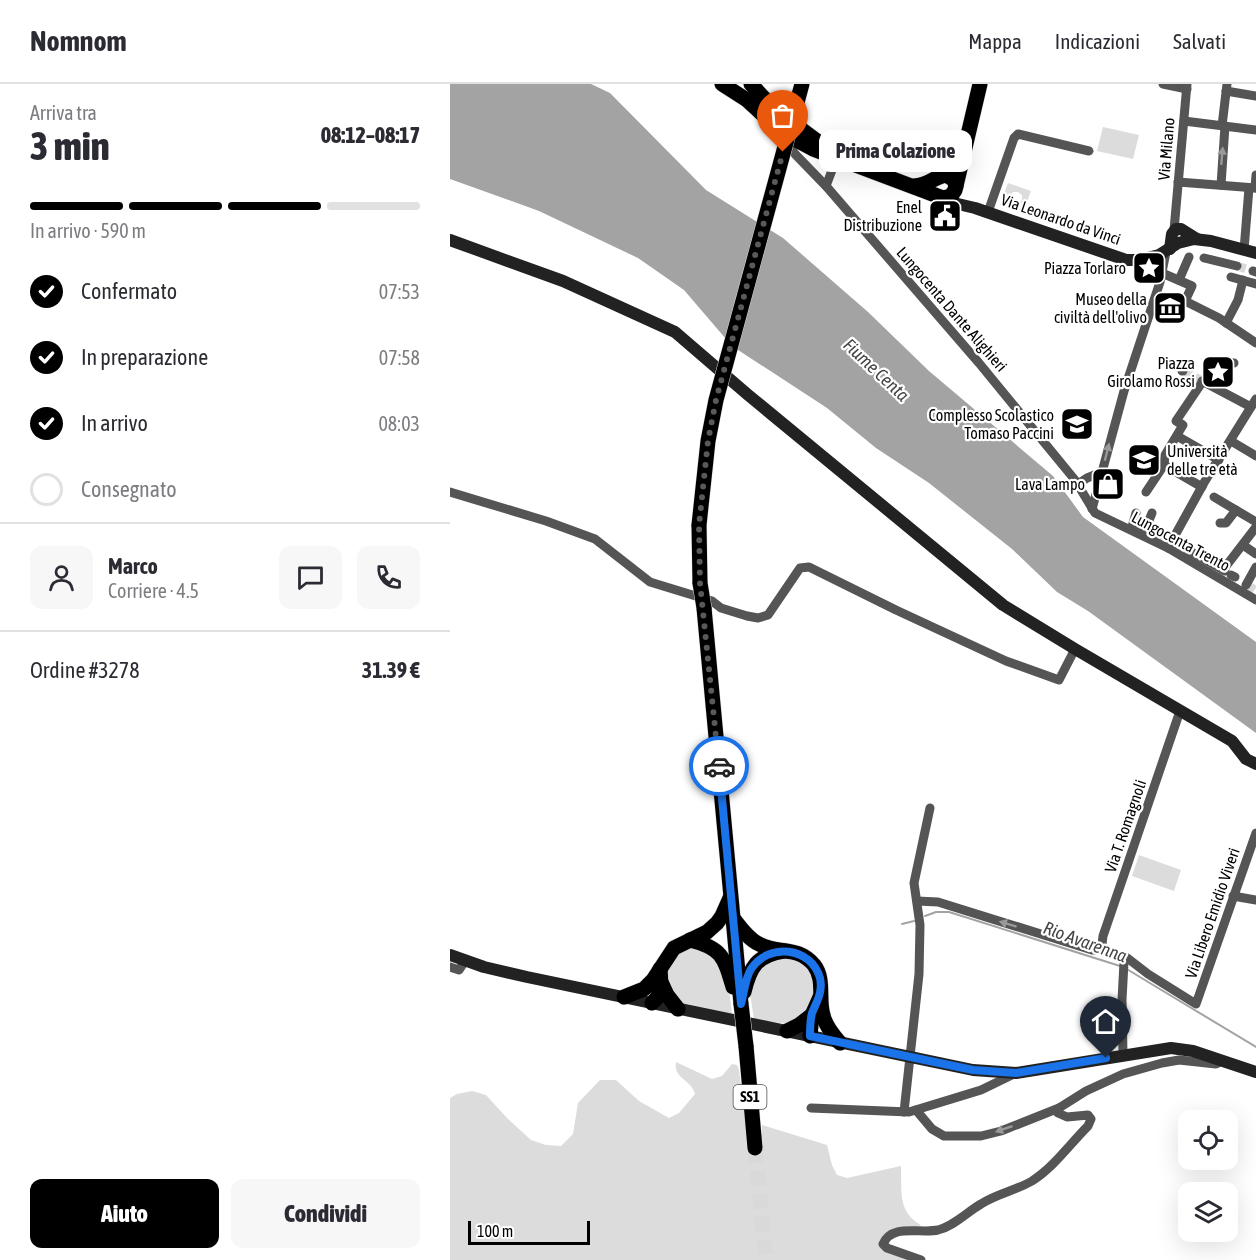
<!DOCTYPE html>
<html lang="it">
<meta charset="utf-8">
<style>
:root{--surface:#fff;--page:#f7f7f7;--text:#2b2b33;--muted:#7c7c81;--line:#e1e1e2;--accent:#000}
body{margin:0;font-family:"Asap Condensed",sans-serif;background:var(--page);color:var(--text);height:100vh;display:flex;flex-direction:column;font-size:22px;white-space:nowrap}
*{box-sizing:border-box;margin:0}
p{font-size:20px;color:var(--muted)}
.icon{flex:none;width:33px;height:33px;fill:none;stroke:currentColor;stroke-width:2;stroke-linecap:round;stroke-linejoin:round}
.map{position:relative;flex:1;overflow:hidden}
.sheet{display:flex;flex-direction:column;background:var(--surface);width:450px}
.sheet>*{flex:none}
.buttons{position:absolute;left:728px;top:1026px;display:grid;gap:12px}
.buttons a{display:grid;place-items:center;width:60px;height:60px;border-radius:12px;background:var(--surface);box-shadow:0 6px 24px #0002;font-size:30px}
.scale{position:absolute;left:18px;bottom:15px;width:122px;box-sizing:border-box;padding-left:6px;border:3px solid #000;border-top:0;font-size:16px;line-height:21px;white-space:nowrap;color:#000;-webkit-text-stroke:4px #fff;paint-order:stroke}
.pin{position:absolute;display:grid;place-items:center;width:51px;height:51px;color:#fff;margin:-62px -26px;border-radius:50% 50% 50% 0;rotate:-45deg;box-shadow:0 0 6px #0007}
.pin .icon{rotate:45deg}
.courier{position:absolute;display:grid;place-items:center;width:60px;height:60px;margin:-30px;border:4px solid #1a73e8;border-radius:50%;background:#fff;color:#222;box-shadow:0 2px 8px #0007}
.bubble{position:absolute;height:42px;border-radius:12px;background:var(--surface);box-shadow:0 6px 24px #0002;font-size:20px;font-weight:800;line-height:42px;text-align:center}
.overview em{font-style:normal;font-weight:800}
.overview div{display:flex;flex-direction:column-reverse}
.overview{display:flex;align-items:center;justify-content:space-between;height:102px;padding:0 30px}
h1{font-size:39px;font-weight:800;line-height:45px}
.bar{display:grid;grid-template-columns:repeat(4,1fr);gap:9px 6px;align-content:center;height:72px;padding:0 30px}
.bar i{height:8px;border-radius:4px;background:var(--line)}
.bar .selected{background:var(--accent)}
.bar p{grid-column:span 4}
.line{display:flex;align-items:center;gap:15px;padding:0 30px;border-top:2px solid var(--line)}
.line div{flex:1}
.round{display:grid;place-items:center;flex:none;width:63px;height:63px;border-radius:12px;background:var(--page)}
ol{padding:0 30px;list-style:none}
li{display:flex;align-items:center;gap:18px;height:66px}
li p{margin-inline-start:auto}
li .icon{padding:6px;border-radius:50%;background:var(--accent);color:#fff;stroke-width:4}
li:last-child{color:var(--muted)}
li i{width:33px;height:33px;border:3px solid var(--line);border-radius:50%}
.action{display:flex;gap:12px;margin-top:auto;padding:12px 30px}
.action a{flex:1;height:69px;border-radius:12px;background:var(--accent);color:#fff;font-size:24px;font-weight:800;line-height:69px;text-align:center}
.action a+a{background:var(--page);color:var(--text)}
header{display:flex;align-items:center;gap:36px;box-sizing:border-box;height:84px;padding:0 30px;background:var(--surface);border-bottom:2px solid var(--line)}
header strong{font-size:28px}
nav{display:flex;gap:33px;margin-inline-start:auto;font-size:21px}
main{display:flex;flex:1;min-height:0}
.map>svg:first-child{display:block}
.green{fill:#dcdcdc}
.water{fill:#a3a3a3}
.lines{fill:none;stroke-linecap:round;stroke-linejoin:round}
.stream{stroke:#a3a3a3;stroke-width:2}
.street-tunnel{stroke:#d9d9d9;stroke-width:9;stroke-dasharray:9 4.5;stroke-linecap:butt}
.primary-tunnel{stroke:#d9d9d9;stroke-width:15;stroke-dasharray:15 8;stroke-linecap:butt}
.primary-casing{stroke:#dbdbdb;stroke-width:16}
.street{stroke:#555;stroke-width:9}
.secondary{stroke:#222;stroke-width:12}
.primary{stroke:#000;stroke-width:15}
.primary-bridge-casing{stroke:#dbdbdb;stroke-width:16;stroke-linecap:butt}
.primary-bridge{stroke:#000;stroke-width:15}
.oneway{fill:#999}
.done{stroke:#595959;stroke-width:6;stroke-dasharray:0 10.8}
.route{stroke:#1a73e8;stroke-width:8}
.labels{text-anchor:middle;stroke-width:4.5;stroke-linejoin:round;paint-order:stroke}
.shield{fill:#fff;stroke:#4c4c4c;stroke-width:1.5}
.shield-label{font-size:15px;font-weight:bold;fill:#000}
.street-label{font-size:16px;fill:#000;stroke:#fff}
.poi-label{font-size:16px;fill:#000;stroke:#fff;text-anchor:end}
.water-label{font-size:18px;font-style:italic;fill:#444;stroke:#fff}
</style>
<header>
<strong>Nomnom</strong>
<nav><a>Mappa</a><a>Indicazioni</a><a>Salvati</a></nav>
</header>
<main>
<section class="sheet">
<div class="overview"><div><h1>3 min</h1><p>Arriva tra</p></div><em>08:12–08:17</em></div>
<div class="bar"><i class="selected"></i><i class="selected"></i><i class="selected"></i><i></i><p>In arrivo · 590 m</p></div>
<ol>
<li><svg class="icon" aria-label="check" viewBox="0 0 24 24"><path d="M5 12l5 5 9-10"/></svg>Confermato<p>07:53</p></li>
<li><svg class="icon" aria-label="check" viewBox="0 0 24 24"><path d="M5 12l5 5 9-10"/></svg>In preparazione<p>07:58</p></li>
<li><svg class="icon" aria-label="check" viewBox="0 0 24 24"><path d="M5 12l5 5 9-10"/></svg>In arrivo<p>08:03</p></li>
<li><i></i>Consegnato</li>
</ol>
<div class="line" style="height:108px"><a class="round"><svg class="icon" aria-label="person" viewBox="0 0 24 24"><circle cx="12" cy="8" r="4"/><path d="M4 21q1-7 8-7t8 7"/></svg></a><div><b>Marco</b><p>Corriere · 4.5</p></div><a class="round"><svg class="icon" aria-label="chat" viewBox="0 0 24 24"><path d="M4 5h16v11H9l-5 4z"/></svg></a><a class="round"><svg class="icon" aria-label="phone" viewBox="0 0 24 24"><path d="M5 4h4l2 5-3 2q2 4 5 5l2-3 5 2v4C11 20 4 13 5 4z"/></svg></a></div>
<div class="line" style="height:78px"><div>Ordine #3278</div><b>31.39 €</b></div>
<div class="action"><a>Aiuto</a><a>Condividi</a></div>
</section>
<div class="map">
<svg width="806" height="1176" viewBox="0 0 806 1176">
<rect width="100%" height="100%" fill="#fff"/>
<g class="green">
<polygon points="653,43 689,51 683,75 647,67"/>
<polygon points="558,99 581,107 573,129 563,126 564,121 569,120 572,116 572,111 568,108 563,108 559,112 562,120 560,125 550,121"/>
<polygon points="689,771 731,786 724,807 682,792"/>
<polygon points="241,862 260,865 278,897 282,930 228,918 214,887 217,878"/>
<polygon points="334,871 358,882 367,907 356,930 337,940 304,935 299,904 310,880"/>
<path d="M226 978 262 995 272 992 282 980 287 981 289 986 295 1033 312 1064V1041L377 1061 382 1081 387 1091 397 1094 451 1082C452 1107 447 1127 471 1141 456 1147 436 1140 430 1158L460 1176H0V1014L7 1010 22 1007 36 1011 57 1034 81 1056 96 1061 111 1062 123 1050 128 1019 150 996H166L189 1017 219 1034 229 1029 245 1010C241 995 223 995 226 978Z"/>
</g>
<polygon class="water" points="0,0 141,0 160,9 256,106 333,154 418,228 479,287 603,392 633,433 806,558 806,649 638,527 607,508 562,465 479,399 426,364 377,324 282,262 234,206 188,174 89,127 0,95"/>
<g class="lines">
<g class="stream">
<polyline points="475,832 486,828 499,828 670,882"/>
<polyline points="452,840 464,837"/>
<polyline points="675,884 806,963"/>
</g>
<g class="street-tunnel">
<polyline points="787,182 803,187"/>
<polyline points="733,287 752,297"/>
<polyline points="705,450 719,456"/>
<polyline points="723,458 738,466"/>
<polyline points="797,501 806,507"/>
</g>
<polyline class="primary-tunnel" points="305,1064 316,1176"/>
<g class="primary-casing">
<g id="primary">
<polyline points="272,0 297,16 333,49 363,65 493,114 501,112 505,106 530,0"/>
<polyline points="301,0 324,25 371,60"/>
<path d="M464 102C480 101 483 93 496 91L504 96 506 102"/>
<polyline points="249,441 250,499"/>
<polyline points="254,524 291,920"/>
<path d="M283 834C290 843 298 855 309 860 329 871 347 861 364 881 375 895 368 915 373 931 375 941 383 951 390 959"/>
<path d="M240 856C272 864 274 873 283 903"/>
<polyline points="211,898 217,911 228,925"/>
<path d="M294 908C300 883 307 871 334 867"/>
<polyline points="174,913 194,905 203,896 224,864 257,848 267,839 272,832 280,814"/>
<path d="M202 919C213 910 211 898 210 885"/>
<polyline points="337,947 349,941 362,931"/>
<polyline points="360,952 362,931 370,913"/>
<polyline points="296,962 305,1064"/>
</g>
</g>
<g class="street">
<polyline points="713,0 737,5"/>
<polyline points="776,7 806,12"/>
<polyline points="734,37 806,46"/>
<polyline points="772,42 777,0"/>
<polyline points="337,57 345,70 376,102 529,279 625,396 645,429 718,464 806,516"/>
<polyline points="728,98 806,104"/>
<polyline points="771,101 775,42"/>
<polyline points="376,102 387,73"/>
<polyline points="805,104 806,91"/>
<polyline points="538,128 564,54 568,50 639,67"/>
<polyline points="724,146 737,0"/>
<polyline points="794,166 799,104"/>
<polyline points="754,174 787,182"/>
<polyline points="803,187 806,188"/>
<polyline points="712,189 742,202 735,217 769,234 806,259"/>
<polyline points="781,193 806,200"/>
<polyline points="729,196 739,173"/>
<polyline points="776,239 788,216 793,196"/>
<polyline points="733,287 732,287 736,280"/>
<polyline points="752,297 801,323"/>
<polyline points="761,300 774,279 784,279"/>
<polyline points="727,352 769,376"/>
<polyline points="781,357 806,372"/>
<polyline points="714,381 752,403"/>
<polyline points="628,400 637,394 652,388"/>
<polyline points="0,408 96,437 145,455 200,498 262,517 271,524 297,532 308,534 318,531 350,484 359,483 446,526 556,577 609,596 625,565"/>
<polyline points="696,408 714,381 715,371 733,341 726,337 753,297"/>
<polyline points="764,413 806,438"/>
<polyline points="642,425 674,307 710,198 716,168"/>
<polyline points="770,439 776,439 786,426"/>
<polyline points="685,442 705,450"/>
<polyline points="682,443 686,429"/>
<polyline points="695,446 702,429"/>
<polyline points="793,461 806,470"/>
<polyline points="718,464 755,397 806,315"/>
<polyline points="738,466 775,487"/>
<polyline points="773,486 806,443"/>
<polyline points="781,491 785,493"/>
<polyline points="796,501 806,483"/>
<polyline points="783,812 806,816"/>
<polyline points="467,817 488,818 642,866 655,866 667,871 676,873 698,890 746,920 806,749"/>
<polyline points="655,866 652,860 653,852 730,627"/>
<polyline points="0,883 9,886 15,877"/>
<polyline points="673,971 672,916 674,878"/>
<polyline points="361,1024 459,1028 531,1006 564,990"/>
<polyline points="466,1026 482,1045 494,1052 531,1052 551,1047 609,1024 636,1007 673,990 712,979 729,976 766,980 772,977"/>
<polyline points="454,1028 469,890 470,841 464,799 480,724"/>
<path d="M471 1176 437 1164 433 1160C442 1139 470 1150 488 1146 504 1142 517 1128 531 1120 546 1110 567 1106 582 1097 604 1083 620 1060 638 1042L641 1035 638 1031 617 1033 608 1029 609 1024"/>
</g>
<g class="secondary">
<polyline points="493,114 508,120 525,124 676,176 689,176 709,171 728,159 744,155 761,157 806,169"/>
<polyline points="0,156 113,197 225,248 297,310 553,521 625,565 782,657 796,675 806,680"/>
<polyline points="720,165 722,150 726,145 731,145 747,155"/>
<polyline points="0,871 34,883 77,893 523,986 566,989 721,964 743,967 806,988"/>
</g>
<use href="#primary" class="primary"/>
<g class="primary-bridge-casing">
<g id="primary-bridge">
<polyline points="249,441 258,357 266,316 352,0"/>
<polyline points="250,499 254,524"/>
<polyline points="291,920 296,962"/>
</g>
</g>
<use href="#primary-bridge" class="primary-bridge"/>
</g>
<defs><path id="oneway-solid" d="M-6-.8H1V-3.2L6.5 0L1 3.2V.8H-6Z" transform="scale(1.5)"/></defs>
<g class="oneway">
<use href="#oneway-solid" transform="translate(772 72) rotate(-85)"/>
<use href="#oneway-solid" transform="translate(657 368) rotate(-76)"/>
<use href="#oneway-solid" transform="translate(558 840) rotate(-163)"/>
<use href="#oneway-solid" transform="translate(554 1045) rotate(161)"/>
</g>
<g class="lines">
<polyline class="done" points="269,682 250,499 249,441 258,357 266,316 333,68"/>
<path class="route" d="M269 682 291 920C294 909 295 895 301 885 319 858 361 863 370 894 373 908 367 917 362 929 360 937 360 945 360 952L523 986 566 989 656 974"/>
</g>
<defs>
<g id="civic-square" transform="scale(1.725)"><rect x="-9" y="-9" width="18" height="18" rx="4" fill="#000" stroke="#fff"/><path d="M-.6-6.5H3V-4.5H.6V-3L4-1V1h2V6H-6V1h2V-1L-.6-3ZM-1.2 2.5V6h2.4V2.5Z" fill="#fff"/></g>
<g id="sight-square" transform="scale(1.725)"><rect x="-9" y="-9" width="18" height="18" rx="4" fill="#000" stroke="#fff"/><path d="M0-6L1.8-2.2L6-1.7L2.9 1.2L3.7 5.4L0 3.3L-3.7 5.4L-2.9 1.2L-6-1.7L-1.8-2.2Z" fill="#fff"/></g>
<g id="museum-square" transform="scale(1.725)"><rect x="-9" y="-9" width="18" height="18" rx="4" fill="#000" stroke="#fff"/><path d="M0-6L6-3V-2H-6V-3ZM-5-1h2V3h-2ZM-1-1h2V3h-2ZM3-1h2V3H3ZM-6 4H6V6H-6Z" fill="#fff"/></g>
<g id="school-square" transform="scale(1.725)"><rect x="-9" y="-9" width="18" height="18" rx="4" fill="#000" stroke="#fff"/><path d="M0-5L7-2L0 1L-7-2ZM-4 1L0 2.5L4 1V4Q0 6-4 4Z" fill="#fff"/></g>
<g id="university-square" transform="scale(1.725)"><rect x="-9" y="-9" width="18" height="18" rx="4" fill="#000" stroke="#fff"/><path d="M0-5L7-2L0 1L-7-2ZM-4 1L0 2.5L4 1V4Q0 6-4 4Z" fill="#fff"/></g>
<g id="shop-square" transform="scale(1.725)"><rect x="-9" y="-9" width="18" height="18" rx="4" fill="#000" stroke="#fff"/><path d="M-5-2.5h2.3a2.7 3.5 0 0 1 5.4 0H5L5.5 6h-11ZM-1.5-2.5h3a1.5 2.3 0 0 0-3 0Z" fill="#fff"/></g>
</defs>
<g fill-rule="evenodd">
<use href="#civic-square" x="495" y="132"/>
<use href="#sight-square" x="699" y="184"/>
<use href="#museum-square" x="720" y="224"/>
<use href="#sight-square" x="768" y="288"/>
<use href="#school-square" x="627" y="340"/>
<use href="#university-square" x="694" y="376"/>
<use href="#shop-square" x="658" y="400"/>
</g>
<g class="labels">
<rect class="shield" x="283.5" y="1001" width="33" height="24" rx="4.5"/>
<g class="shield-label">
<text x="300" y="1018">SS1</text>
</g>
<g class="street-label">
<text transform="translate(716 65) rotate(-85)" y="6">Via Milano</text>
<text transform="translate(611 135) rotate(19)" y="6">Via Leonardo da Vinci</text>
<text transform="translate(502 225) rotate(49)" y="6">Lungocenta Dante Alighieri</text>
<text transform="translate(731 457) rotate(28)" y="6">Lungocenta Trento</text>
<text transform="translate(675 742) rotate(-71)" y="6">Via T. Romagnoli</text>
<text transform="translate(762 829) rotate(-71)" y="6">Via Libero Emidio Viveri</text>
</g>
<g class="poi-label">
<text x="472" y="129">Enel<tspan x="472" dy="18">Distribuzione</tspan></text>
<text x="676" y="190">Piazza Torlaro</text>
<text x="697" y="221">Museo della<tspan x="697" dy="18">civiltà dell'olivo</tspan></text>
<text x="745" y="285">Piazza<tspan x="745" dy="18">Girolamo Rossi</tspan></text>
<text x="604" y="337">Complesso Scolastico<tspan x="604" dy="18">Tomaso Paccini</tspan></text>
<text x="717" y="373" text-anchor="start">Università<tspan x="717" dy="18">delle tre età</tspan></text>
<text x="635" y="406">Lava Lampo</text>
</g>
<g class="water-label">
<text transform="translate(426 286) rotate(43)" y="6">Fiume Centa</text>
<text transform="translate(635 858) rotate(20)" y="6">Rio Avarenna</text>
</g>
</g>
</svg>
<div class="buttons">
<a><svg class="icon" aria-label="locate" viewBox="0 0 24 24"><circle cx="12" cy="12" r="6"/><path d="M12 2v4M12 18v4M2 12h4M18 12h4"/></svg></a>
<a><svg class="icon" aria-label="layers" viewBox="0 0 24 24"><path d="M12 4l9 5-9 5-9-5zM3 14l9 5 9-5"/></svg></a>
</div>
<div class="scale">100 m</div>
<div class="pin" style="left:333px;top:68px;background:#ea580c"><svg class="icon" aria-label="bag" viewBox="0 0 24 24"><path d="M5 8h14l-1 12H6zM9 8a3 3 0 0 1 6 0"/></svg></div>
<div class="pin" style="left:656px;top:974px;background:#1f2937"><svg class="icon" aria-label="home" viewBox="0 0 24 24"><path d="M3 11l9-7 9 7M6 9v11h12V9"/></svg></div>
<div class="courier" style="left:269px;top:682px"><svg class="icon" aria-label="car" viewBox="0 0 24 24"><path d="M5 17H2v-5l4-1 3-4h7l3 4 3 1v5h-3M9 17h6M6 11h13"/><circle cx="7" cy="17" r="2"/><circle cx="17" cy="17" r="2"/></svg></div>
<div class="bubble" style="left:369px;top:46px;width:153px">Prima Colazione</div>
</div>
</main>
